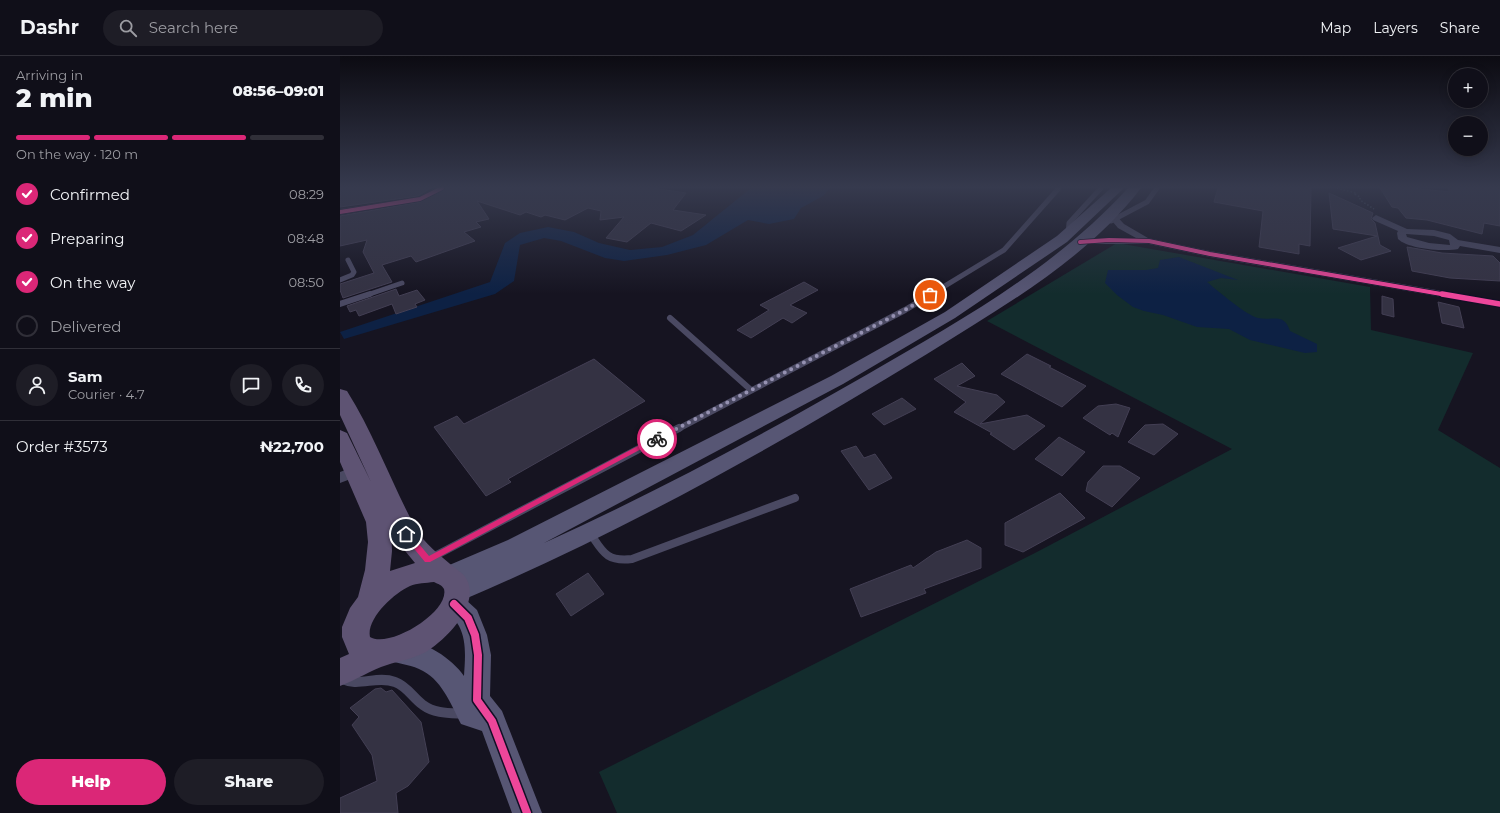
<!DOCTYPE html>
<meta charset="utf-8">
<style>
:root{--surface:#100f19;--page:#1e1d26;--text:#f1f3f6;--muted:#9c9ca2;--line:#302f38;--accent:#db2777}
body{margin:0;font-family:Montserrat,sans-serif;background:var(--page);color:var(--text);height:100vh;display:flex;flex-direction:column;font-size:15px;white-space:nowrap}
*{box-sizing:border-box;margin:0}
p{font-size:13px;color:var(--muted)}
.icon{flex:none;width:22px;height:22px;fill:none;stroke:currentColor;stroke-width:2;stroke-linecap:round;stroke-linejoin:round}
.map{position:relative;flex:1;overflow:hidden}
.panel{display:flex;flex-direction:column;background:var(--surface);width:340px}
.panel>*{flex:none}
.controls{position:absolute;left:1108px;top:12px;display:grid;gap:8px}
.controls a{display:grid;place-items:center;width:40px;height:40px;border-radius:50%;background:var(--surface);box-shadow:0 2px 10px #0003,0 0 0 1px var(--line);font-size:20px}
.pin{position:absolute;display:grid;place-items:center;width:34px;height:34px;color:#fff;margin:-17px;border:2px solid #fff;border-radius:50%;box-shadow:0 1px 4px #0007}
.courier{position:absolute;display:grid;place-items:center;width:40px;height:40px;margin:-20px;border:3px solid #db2777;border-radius:50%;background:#fff;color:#222;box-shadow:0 1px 5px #0007}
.overview em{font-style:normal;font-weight:800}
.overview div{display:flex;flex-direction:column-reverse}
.overview{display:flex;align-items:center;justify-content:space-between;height:68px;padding:0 16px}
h1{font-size:26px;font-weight:800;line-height:30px}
.bar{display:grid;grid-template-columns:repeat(4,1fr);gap:6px 4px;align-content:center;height:48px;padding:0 16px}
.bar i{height:5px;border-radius:3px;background:var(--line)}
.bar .current{background:var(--accent)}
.bar p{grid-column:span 4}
.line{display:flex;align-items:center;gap:10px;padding:0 16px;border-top:1px solid var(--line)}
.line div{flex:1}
.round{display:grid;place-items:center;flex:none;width:42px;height:42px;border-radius:21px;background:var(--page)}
ol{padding:0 16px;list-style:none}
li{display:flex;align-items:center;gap:12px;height:44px}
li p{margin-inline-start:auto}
li .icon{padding:4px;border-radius:50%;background:var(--accent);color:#fff;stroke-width:4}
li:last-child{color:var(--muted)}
li i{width:22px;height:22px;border:2px solid var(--line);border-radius:50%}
.action{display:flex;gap:8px;margin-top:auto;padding:8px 16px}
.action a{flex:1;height:46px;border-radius:24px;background:var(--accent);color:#fff;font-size:16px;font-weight:800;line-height:46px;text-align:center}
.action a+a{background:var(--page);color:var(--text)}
header{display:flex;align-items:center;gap:24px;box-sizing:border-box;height:56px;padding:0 20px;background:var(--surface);border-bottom:1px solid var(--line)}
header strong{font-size:19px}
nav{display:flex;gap:22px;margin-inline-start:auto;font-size:14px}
.search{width:280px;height:36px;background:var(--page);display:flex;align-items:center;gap:10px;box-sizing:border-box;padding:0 14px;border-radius:22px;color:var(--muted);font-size:15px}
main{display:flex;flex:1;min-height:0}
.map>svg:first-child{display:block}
.green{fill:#132c2d}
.water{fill:#0d2144}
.building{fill:#343243;stroke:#433f54}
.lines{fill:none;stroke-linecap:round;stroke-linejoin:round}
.path{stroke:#44505f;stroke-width:1.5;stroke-dasharray:1.5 2;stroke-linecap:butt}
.lane-far3{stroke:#4a4962;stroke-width:5}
.lane-far2{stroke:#4a4962;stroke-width:6}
.lane-far1{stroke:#4a4962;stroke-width:8}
.lane{stroke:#4a4962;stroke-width:10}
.street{fill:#4a4962;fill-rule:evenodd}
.secondary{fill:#575674;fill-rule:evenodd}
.primary{fill:#5e5373;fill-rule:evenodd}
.cycleway-far2-casing{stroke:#130f26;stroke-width:5.5}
.cycleway-far1-casing{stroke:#130f26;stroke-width:8}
.cycleway-casing{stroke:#130f26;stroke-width:11}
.cycleway-far2{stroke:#ed469a;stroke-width:4}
.cycleway-far1{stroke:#ed469a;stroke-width:5.5}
.cycleway{stroke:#ed469a;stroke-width:8}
.route{fill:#db2777}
.done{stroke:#9591b1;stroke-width:4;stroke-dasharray:0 7.2}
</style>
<header>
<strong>Dashr</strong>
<div class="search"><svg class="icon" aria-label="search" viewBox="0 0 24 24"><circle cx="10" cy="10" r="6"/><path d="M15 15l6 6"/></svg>Search here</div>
<nav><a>Map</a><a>Layers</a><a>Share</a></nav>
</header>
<main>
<section class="panel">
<div class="overview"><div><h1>2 min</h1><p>Arriving in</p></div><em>08:56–09:01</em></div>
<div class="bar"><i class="current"></i><i class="current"></i><i class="current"></i><i></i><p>On the way · 120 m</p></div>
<ol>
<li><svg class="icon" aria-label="check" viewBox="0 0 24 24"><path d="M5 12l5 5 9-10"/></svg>Confirmed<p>08:29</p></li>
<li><svg class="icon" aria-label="check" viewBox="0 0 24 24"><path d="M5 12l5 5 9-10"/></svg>Preparing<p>08:48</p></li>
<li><svg class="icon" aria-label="check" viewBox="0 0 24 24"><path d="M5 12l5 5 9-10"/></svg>On the way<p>08:50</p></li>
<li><i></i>Delivered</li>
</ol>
<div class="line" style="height:72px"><a class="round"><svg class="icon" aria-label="person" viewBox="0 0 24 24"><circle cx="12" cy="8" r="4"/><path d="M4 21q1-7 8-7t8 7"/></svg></a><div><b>Sam</b><p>Courier · 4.7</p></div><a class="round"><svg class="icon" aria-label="chat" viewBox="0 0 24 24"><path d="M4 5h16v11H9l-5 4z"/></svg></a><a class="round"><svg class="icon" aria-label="phone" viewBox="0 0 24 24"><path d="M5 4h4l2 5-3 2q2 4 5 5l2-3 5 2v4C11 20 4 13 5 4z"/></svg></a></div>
<div class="line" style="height:52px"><div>Order #3573</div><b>₦22,700</b></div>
<div class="action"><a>Help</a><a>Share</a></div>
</section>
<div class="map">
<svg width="1160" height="757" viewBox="0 0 1160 757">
<rect width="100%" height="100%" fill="#161421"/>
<polygon class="green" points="777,187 1030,231 1031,274 1133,297 1098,374 1160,412 1160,757 277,757 259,716 695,497 892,393 647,265"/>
<g class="water">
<polygon points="411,132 490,132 483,140 461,152 454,163 429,168 408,164 366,189 327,199 284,205 265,202 221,185 204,182 180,189 174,225 155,238 4,283 0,276 150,226 165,187 180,177 208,171 234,176 259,187 290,194 322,191 353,179"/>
<path d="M839 201 898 224 881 222 867 226C878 235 906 259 918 262 933 265 944 256 950 275L977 288V296L965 297 910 284 889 273 857 271 823 259 804 255 793 251 777 239 765 227 768 214H806L818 212 820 204Z"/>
</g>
<g class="building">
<polygon points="0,132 91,132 78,140 0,151"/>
<polygon points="107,132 313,132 346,137 333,154 366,159 341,175 311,167 287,186 266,182 284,161 260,164 261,155 248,152 225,164 205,159 201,161 186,156 180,159 137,145 149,163 136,166 141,171 124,176 135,185 76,206 71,200 42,209 52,226 3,242 0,234 0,228 34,217 23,196 27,184 0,190 0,160 80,146"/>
<polygon points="878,132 971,132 970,190 959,188 959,198 919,191 923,155 874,146"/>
<polygon points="1040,132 1072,132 1110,136 1107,132 1160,132 1160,170 1144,167 1142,178 1087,164 1066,162 1058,152 1052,151"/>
<polygon points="989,137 1033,157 1031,163 1035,167 1040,189 1051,195 1021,204 998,192 1037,180 993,173"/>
<polygon points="1067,191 1102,197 1153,200 1160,207 1160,225 1110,222 1072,215"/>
<polygon points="464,226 478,234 450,249 467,257 452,267 443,262 411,282 397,274 429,254 420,249"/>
<polygon points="56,233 59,240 77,234 85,244 75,248 77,251 56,258 52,248 19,260 16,254 10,256 7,250"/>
<polygon points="1042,240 1053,243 1054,261 1042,258"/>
<polygon points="1098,246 1119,251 1124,272 1102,267"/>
<polygon points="687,298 711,310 709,311 746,330 722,351 661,318"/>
<polygon points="254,303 305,345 168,423 171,426 146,440 94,371 117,360 124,368"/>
<polygon points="622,307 635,320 617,330 657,339 665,346 640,368 687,359 705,370 674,394 650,378 652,377 614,356 626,346 594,323"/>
<polygon points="562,342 576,353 544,369 532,358"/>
<polygon points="776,348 790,352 778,381 772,377 770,379 743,362 758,350"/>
<polygon points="823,368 838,378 814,399 788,386 805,369"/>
<polygon points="719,381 745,396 722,420 695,403"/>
<polygon points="516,390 524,402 535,398 552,422 529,434 501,395"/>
<polygon points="763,410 780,410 800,422 772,451 746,435 748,426"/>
<polygon points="720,437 745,462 683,496 665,489 665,467"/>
<polygon points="627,484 641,492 641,512 584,533 586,537 521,561 510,533 571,509 573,512 596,496"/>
<polygon points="248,517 264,538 231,560 216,538"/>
<polygon points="41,632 46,636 52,634 81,666 89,706 68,730 56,737 58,757 0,757 0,742 37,725 32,699 12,669 19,661 10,652 35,633"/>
</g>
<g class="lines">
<polyline class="path" points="997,132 1016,137 1015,138 1020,141 1020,144 1034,153"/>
<g class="lane-far3">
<polyline points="771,165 807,146 817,132"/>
<polyline points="728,178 729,167 761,132"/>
<polyline points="0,224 12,219 14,216 8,204"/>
<polyline points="27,239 62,227"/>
<polyline points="590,239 664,194 719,132"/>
</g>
<g class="lane-far2">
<polyline points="0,248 30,238"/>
<polyline points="330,262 411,334"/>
<polyline points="338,373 565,254 592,238"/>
</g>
<g class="lane-far1">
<path d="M250 477C263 496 266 506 292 503L455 442"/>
<polyline points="91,502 339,372"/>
</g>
<path class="lane" d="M0 622C18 632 36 619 55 626 67 630 73 642 83 649 95 658 111 657 125 658"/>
<g class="street">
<polygon points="95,132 106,132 80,145 0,159 0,153 78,141"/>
<polygon points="771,156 774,157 784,168 808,182 870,195 1160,245 1160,251 870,201 809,188 737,188 737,184 740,183 796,182 778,172 767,159"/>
<path d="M1036 159 1067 173 1094 174 1110 178 1118 184 1160 191V197L1120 190 1118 193C1105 196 1068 193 1058 183L1057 177 1058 175 1033 164 1032 162ZM1066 178 1094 180 1109 184 1110 189 1089 187 1067 181Z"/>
<polygon points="16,410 21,411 23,415 21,419 0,427 0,416"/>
</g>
<path class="secondary" d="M771 132H784L727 186 615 262 503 328 204 487C315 437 422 379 528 318 620 265 715 212 788 132H801C746 204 662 251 587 298 438 389 285 475 125 543L137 554 147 579 151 599 150 640 162 655 202 757H172L142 675 121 668C111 648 101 622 79 613 68 608 57 608 46 603L42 595 46 587C72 576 110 599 124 620 125 604 127 585 119 570 115 562 106 557 102 548L107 540 105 535 108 530 100 527 96 520 100 513 168 484 491 320 605 256 717 180Z"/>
<path class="primary" d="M0 333 7 335C34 378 51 426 75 471 83 487 101 500 115 512 120 516 124 518 127 524 140 550 105 585 84 597 72 603 59 605 47 609 31 614 16 624 0 630V602L9 598 2 581V571L10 552 18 541 25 514 28 486 26 466 0 406V374L7 377 31 426 0 359ZM51 471 57 485 75 507 50 515 52 495ZM94 526C98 528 102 529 104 533 110 556 49 593 30 581 26 563 54 537 70 530 77 527 86 527 94 526Z"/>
<g class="cycleway-far2-casing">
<g id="cycleway-far2">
<polyline points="0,156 80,143 102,132"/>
<polyline points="740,186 769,184 809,185 870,198 1107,239"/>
</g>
</g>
<g class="cycleway-far1-casing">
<polyline id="cycleway-far1" points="1102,238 1160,248"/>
</g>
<g class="cycleway-casing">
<polyline id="cycleway" points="114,548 128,562 135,579 138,599 137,644 152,665 187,757"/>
</g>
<use href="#cycleway-far2" class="cycleway-far2"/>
<use href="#cycleway-far1" class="cycleway-far1"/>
<use href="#cycleway" class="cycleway"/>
</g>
<linearGradient id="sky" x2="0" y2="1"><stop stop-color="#0c0b12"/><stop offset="0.55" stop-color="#363a4e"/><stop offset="1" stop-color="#363a4e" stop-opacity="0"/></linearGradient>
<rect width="1160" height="238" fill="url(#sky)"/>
<polygon class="route" points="315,381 320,383 90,506 85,506 62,478 63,476 69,476 89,500"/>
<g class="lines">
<polyline class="done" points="317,383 565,254 590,239"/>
</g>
</svg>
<div class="controls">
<a>+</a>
<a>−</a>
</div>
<div class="pin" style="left:590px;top:239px;background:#ea580c"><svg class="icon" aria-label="bag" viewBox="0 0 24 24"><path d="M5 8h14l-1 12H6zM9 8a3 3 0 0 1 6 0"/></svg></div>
<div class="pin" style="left:66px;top:478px;background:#1f2937"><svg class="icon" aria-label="home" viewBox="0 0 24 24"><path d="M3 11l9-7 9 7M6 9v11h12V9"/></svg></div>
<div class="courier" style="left:317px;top:383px"><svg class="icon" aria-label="bike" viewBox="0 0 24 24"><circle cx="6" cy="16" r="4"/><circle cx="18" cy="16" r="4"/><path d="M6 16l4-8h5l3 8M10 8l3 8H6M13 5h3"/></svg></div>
</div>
</main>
